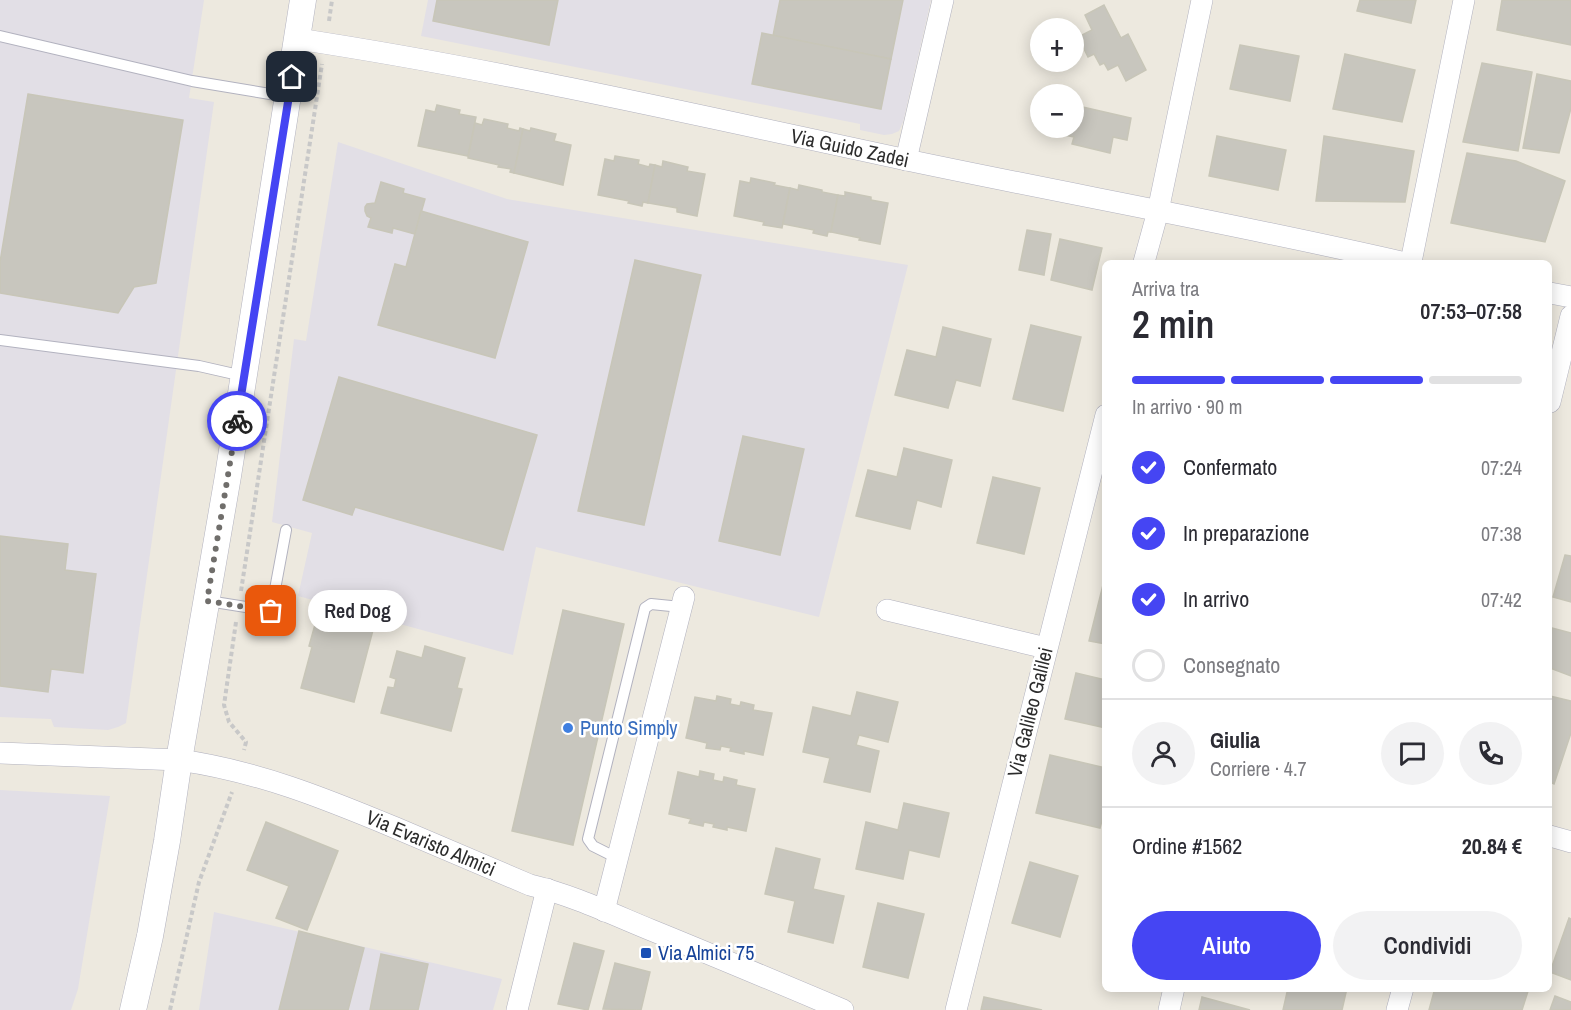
<!DOCTYPE html>
<html lang="it">
<meta charset="utf-8">
<style>
:root{--surface:#fff;--page:#f2f2f3;--text:#2b2b33;--muted:#7c7c81;--line:#e1e1e2;--accent:#4545f3}
body{margin:0;font-family:"Archivo Narrow",sans-serif;background:var(--page);color:var(--text);height:100vh;display:flex;flex-direction:column;font-size:22px;white-space:nowrap}
*{box-sizing:border-box;margin:0}
p{font-size:20px;color:var(--muted)}
.icon{flex:none;width:33px;height:33px;fill:none;stroke:currentColor;stroke-width:2;stroke-linecap:round;stroke-linejoin:round}
.map{position:relative;flex:1;overflow:hidden}
.details{position:absolute;left:1102px;top:260px;width:450px;height:732px;display:flex;flex-direction:column;background:var(--surface);border-radius:9px;box-shadow:0 3px 15px #0003}
.details>*{flex:none}
.tools{position:absolute;left:1030px;top:18px;display:grid;gap:12px}
.tools a{display:grid;place-items:center;width:54px;height:54px;border-radius:50%;background:var(--surface);box-shadow:0 3px 15px #0003;font-size:30px}
.pin{position:absolute;display:grid;place-items:center;width:51px;height:51px;color:#fff;margin:-26px;border-radius:12px;box-shadow:0 3px 9px #0006}
.courier{position:absolute;display:grid;place-items:center;width:60px;height:60px;margin:-30px;border:4px solid #4545f3;border-radius:50%;background:#fff;color:#222;box-shadow:0 2px 8px #0007}
.bubble{position:absolute;height:42px;border-radius:21px;background:var(--surface);box-shadow:0 3px 15px #0003;font-size:20px;font-weight:600;line-height:42px;text-align:center}
.headline em{font-style:normal;font-weight:600}
.headline div{display:flex;flex-direction:column-reverse}
.headline{display:flex;align-items:center;justify-content:space-between;height:102px;padding:0 30px}
h1{font-size:39px;font-weight:600;line-height:45px}
.bar{display:grid;grid-template-columns:repeat(4,1fr);gap:9px 6px;align-content:center;height:72px;padding:0 30px}
.bar i{height:8px;border-radius:4px;background:var(--line)}
.bar .current{background:var(--accent)}
.bar p{grid-column:span 4}
.line{display:flex;align-items:center;gap:15px;padding:0 30px;border-top:2px solid var(--line)}
.line div{flex:1}
.round{display:grid;place-items:center;flex:none;width:63px;height:63px;border-radius:32px;background:var(--page)}
ol{padding:0 30px;list-style:none}
li{display:flex;align-items:center;gap:18px;height:66px}
li p{margin-inline-start:auto}
li .icon{padding:6px;border-radius:50%;background:var(--accent);color:#fff;stroke-width:4}
li:last-child{color:var(--muted)}
li i{width:33px;height:33px;border:3px solid var(--line);border-radius:50%}
.button{display:flex;gap:12px;margin-top:auto;padding:12px 30px}
.button a{flex:1;height:69px;border-radius:36px;background:var(--accent);color:#fff;font-size:24px;font-weight:600;line-height:69px;text-align:center}
.button a+a{background:var(--page);color:var(--text)}
.map>svg:first-child{display:block}
.industrial{fill:#e2dfe6}
.building{fill:#c8c6be;stroke:#c8c6b8;stroke-width:1.5}
.lines{fill:none;stroke-linecap:round;stroke-linejoin:round}
.service-casing{stroke:#b2b2bf;stroke-width:12}
.minor-casing{stroke:#b2b2bf;stroke-width:22}
.tertiary-casing{stroke:#b2b2bf;stroke-width:27}
.path{stroke:#c8c8c8;stroke-width:4;stroke-dasharray:4.5 3;stroke-linecap:butt}
.service{stroke:#fff;stroke-width:10}
.minor{stroke:#fff;stroke-width:21}
.tertiary{stroke:#fff;stroke-width:26}
.done{stroke:#706e6b;stroke-width:6;stroke-dasharray:0 10.8}
.route{stroke:#4545f3;stroke-width:8}
.shop-dot{fill:#3f7fe0;stroke:#fff;stroke-width:2}
.transit-dot{fill:#1a4fb4;stroke:#fff;stroke-width:2}
.labels{text-anchor:middle;stroke-width:5;stroke-linejoin:round;paint-order:stroke}
.street-label{font-size:20px;fill:#2c2c2c;stroke:#fff}
.shop-label{font-size:20px;fill:#366cbe;stroke:#fff;text-anchor:start}
.transit-label{font-size:20px;fill:#164399;stroke:#fff;text-anchor:start}
</style>
<div class="map">
<svg width="1571" height="1010" viewBox="0 0 1571 1010">
<rect width="100%" height="100%" fill="#ede9df"/>
<g class="industrial">
<polygon points="0,0 204,0 189,98 214,102 126,723 118,727 108,730 54,727 51,719 0,717"/>
<polygon points="428,0 931,0 903,122 899,131 892,134 884,135 860,130 860,124 421,36"/>
<polygon points="338,142 507,199 908,265 819,617 536,547 513,655 298,596 312,533 272,522 294,339 306,341"/>
<polygon points="0,790 110,796 78,989 71,1010 0,1010"/>
<polygon points="214,912 502,979 493,1010 199,1010"/>
</g>
<g class="building">
<polygon points="437,0 558,0 549,45 433,21"/>
<polygon points="780,0 903,0 891,59 773,36"/>
<polygon points="1360,0 1416,0 1411,23 1357,11"/>
<polygon points="1502,0 1571,0 1571,45 1497,30"/>
<polygon points="1104,5 1121,38 1128,34 1146,70 1126,81 1118,65 1108,70 1104,63 1100,65 1094,54 1088,57 1081,43 1084,42 1080,36 1092,30 1085,15"/>
<polygon points="762,33 891,59 881,109 752,84"/>
<polygon points="1240,45 1299,56 1290,101 1230,89"/>
<polygon points="1345,54 1415,70 1402,122 1333,109"/>
<polygon points="1482,63 1532,72 1518,151 1463,142"/>
<polygon points="1537,74 1571,81 1571,108 1559,153 1523,148"/>
<polygon points="28,94 183,120 156,283 134,287 118,313 0,293 0,262"/>
<polygon points="437,105 460,110 459,114 476,117 468,156 418,146 426,110 435,112"/>
<polygon points="1074,105 1131,118 1127,140 1113,137 1110,153 1072,144 1074,137 1064,135 1066,128 1074,128"/>
<polygon points="484,119 508,124 507,128 519,131 520,128 523,129 514,173 510,172 511,169 498,167 499,165 468,158 475,123 482,125"/>
<polygon points="531,128 556,134 554,141 571,145 563,185 514,173 523,129 530,131"/>
<polygon points="1217,136 1286,150 1278,190 1209,176"/>
<polygon points="1324,136 1414,151 1405,202 1316,201"/>
<polygon points="1467,153 1516,161 1565,181 1545,242 1451,223"/>
<polygon points="615,156 639,160 638,164 649,167 650,164 655,165 648,203 643,202 642,206 628,203 629,201 598,195 605,159 614,161"/>
<polygon points="663,161 688,167 687,171 705,174 697,216 677,212 677,208 648,203 655,165 662,167"/>
<polygon points="751,178 775,183 774,185 790,188 782,228 763,225 764,222 734,216 740,181 750,183"/>
<polygon points="381,182 404,189 403,193 425,199 415,234 393,228 392,233 368,227 371,218 367,216 365,211 365,207 367,204 375,203"/>
<polygon points="799,185 822,190 822,192 838,195 831,232 828,232 827,236 813,233 814,230 783,224 790,188 798,190"/>
<polygon points="845,192 871,197 871,200 888,203 880,244 859,240 860,238 831,232 838,195 845,196"/>
<polygon points="421,211 528,242 495,358 378,325 395,264 406,267"/>
<polygon points="1027,230 1051,234 1044,275 1019,270"/>
<polygon points="1060,239 1102,248 1092,290 1051,280"/>
<polygon points="635,260 701,275 644,525 578,511"/>
<polygon points="1031,325 1081,337 1063,411 1013,399"/>
<polygon points="943,327 991,339 980,386 956,380 948,408 895,395 907,350 936,357"/>
<polygon points="339,377 537,435 503,550 355,507 352,515 303,500"/>
<polygon points="743,436 804,449 780,555 719,541"/>
<polygon points="904,448 952,460 941,507 917,500 910,529 856,516 868,470 897,477"/>
<polygon points="993,477 1040,488 1024,554 977,543"/>
<polygon points="0,536 68,544 65,570 96,574 83,673 51,669 48,692 0,686"/>
<polygon points="1565,555 1571,556 1571,602 1553,597"/>
<polygon points="1106,573 1106,644 1089,641"/>
<polygon points="563,610 624,624 573,845 512,831"/>
<polygon points="318,614 373,630 354,702 301,688 312,647 309,646"/>
<polygon points="1552,628 1571,633 1571,676 1550,668 1550,647"/>
<polygon points="425,646 465,658 457,688 462,689 451,731 381,713 388,687 394,688 396,679 390,677 397,651 422,658"/>
<polygon points="1076,673 1106,680 1106,728 1065,719"/>
<polygon points="857,692 898,702 888,742 859,735 856,745 879,751 870,792 824,782 830,758 803,752 813,707 851,716"/>
<polygon points="717,696 731,699 730,704 740,706 741,702 754,705 753,710 772,713 763,755 744,751 744,754 730,751 731,748 721,746 720,750 706,748 707,743 686,738 695,697 716,701"/>
<polygon points="1550,696 1571,701 1571,733 1554,784 1550,782"/>
<polygon points="1050,755 1106,768 1106,805 1100,828 1036,813"/>
<polygon points="700,771 714,774 713,780 723,782 724,777 737,780 736,785 755,789 746,831 727,827 727,830 713,827 714,824 704,822 703,826 689,823 691,819 669,814 678,772 699,777"/>
<polygon points="904,803 949,813 939,857 909,850 903,879 856,869 866,822 898,830"/>
<polygon points="266,822 338,851 307,930 276,918 289,886 247,870"/>
<polygon points="776,848 820,859 813,889 844,896 833,943 788,932 795,901 765,894"/>
<polygon points="1030,862 1078,876 1060,937 1012,923"/>
<polygon points="878,903 924,914 908,978 863,967"/>
<polygon points="1569,918 1571,919 1571,980 1550,972"/>
<polygon points="299,931 364,948 348,1010 279,1010"/>
<polygon points="574,943 604,951 588,1010 558,1004"/>
<polygon points="381,954 428,964 418,1010 370,1010"/>
<polygon points="615,963 650,972 641,1010 603,1009"/>
<polygon points="1288,988 1347,988 1342,1010 1283,1010"/>
<polygon points="1435,988 1529,988 1522,1010 1429,1010"/>
<polygon points="1555,996 1571,1002 1571,1010 1550,1010"/>
<polygon points="984,997 1042,1010 981,1010"/>
<polygon points="1202,997 1250,1010 1199,1010"/>
</g>
<g class="lines">
<g class="service-casing">
<g id="service">
<polyline points="0,36 192,81 288,97"/>
<polyline points="0,340 199,366 243,376"/>
<polyline points="208,601 271,611 286,530"/>
<polyline points="617,858 593,846 588,839 645,608 651,604 681,607"/>
</g>
</g>
<g class="minor-casing">
<g id="minor">
<path d="M298 39C501 70 701 116 902 159 1068 194 1236 224 1401 262"/>
<polyline points="906,160 943,0"/>
<polyline points="1144,262 1158,211 1202,0"/>
<polyline points="1411,262 1464,0"/>
<polyline points="1550,293 1571,297"/>
<polyline points="1550,402 1571,316"/>
<polyline points="887,610 1046,648"/>
<path d="M0 753 179 760C257 771 324 798 396 828 441 847 486 866 530 885 572 895 612 914 651 930 715 956 779 983 843 1010"/>
<polyline points="1550,836 1571,842"/>
<polyline points="604,911 684,597"/>
<polyline points="517,1010 547,889"/>
<polyline points="956,1010 1106,415"/>
<polyline points="1169,1010 1174,988"/>
<polyline points="1397,1010 1403,988"/>
</g>
</g>
<g class="tertiary-casing">
<polyline id="tertiary" points="133,1010 150,936 167,841 179,760 228,476 303,0"/>
</g>
<g class="path">
<polyline points="329,21 332,0"/>
<polyline points="241,591 322,64"/>
<polyline points="236,622 224,705 229,722 246,742 244,750"/>
<polyline points="170,1010 199,882 232,792"/>
</g>
<use href="#service" class="service"/>
<use href="#minor" class="minor"/>
<use href="#tertiary" class="tertiary"/>
</g>
<g class="lines">
<polyline class="done" points="237,421 207,601 271,611"/>
<polyline class="route" points="237,421 292,77"/>
</g>
<circle class="shop-dot" cx="568" cy="728" r="6"/>
<rect class="transit-dot" x="640" y="947" width="12" height="12" rx="3"/>
<g class="labels">
<g class="street-label">
<text transform="translate(850 148) rotate(12)" y="7">Via Guido Zadei</text>
<text transform="translate(1030 712) rotate(-76)" y="7">Via Galileo Galilei</text>
<text transform="translate(431 843) rotate(23)" y="7">Via Evaristo Almici</text>
</g>
<g class="shop-label">
<text x="580" y="735">Punto Simply</text>
</g>
<g class="transit-label">
<text x="658" y="960">Via Almici 75</text>
</g>
</g>
</svg>
<div class="tools">
<a>+</a>
<a>−</a>
</div>
<div class="pin" style="left:271px;top:611px;background:#ea580c"><svg class="icon" aria-label="bag" viewBox="0 0 24 24"><path d="M5 8h14l-1 12H6zM9 8a3 3 0 0 1 6 0"/></svg></div>
<div class="pin" style="left:292px;top:77px;background:#1f2937"><svg class="icon" aria-label="home" viewBox="0 0 24 24"><path d="M3 11l9-7 9 7M6 9v11h12V9"/></svg></div>
<div class="courier" style="left:237px;top:421px"><svg class="icon" aria-label="bike" viewBox="0 0 24 24"><circle cx="6" cy="16" r="4"/><circle cx="18" cy="16" r="4"/><path d="M6 16l4-8h5l3 8M10 8l3 8H6M13 5h3"/></svg></div>
<div class="bubble" style="left:308px;top:590px;width:99px">Red Dog</div>
<section class="details">
<div class="headline"><div><h1>2 min</h1><p>Arriva tra</p></div><em>07:53–07:58</em></div>
<div class="bar"><i class="current"></i><i class="current"></i><i class="current"></i><i></i><p>In arrivo · 90 m</p></div>
<ol>
<li><svg class="icon" aria-label="check" viewBox="0 0 24 24"><path d="M5 12l5 5 9-10"/></svg>Confermato<p>07:24</p></li>
<li><svg class="icon" aria-label="check" viewBox="0 0 24 24"><path d="M5 12l5 5 9-10"/></svg>In preparazione<p>07:38</p></li>
<li><svg class="icon" aria-label="check" viewBox="0 0 24 24"><path d="M5 12l5 5 9-10"/></svg>In arrivo<p>07:42</p></li>
<li><i></i>Consegnato</li>
</ol>
<div class="line" style="height:108px"><a class="round"><svg class="icon" aria-label="person" viewBox="0 0 24 24"><circle cx="12" cy="8" r="4"/><path d="M4 21q1-7 8-7t8 7"/></svg></a><div><b>Giulia</b><p>Corriere · 4.7</p></div><a class="round"><svg class="icon" aria-label="chat" viewBox="0 0 24 24"><path d="M4 5h16v11H9l-5 4z"/></svg></a><a class="round"><svg class="icon" aria-label="phone" viewBox="0 0 24 24"><path d="M5 4h4l2 5-3 2q2 4 5 5l2-3 5 2v4C11 20 4 13 5 4z"/></svg></a></div>
<div class="line" style="height:78px"><div>Ordine #1562</div><b>20.84 €</b></div>
<div class="button"><a>Aiuto</a><a>Condividi</a></div>
</section>
</div>
